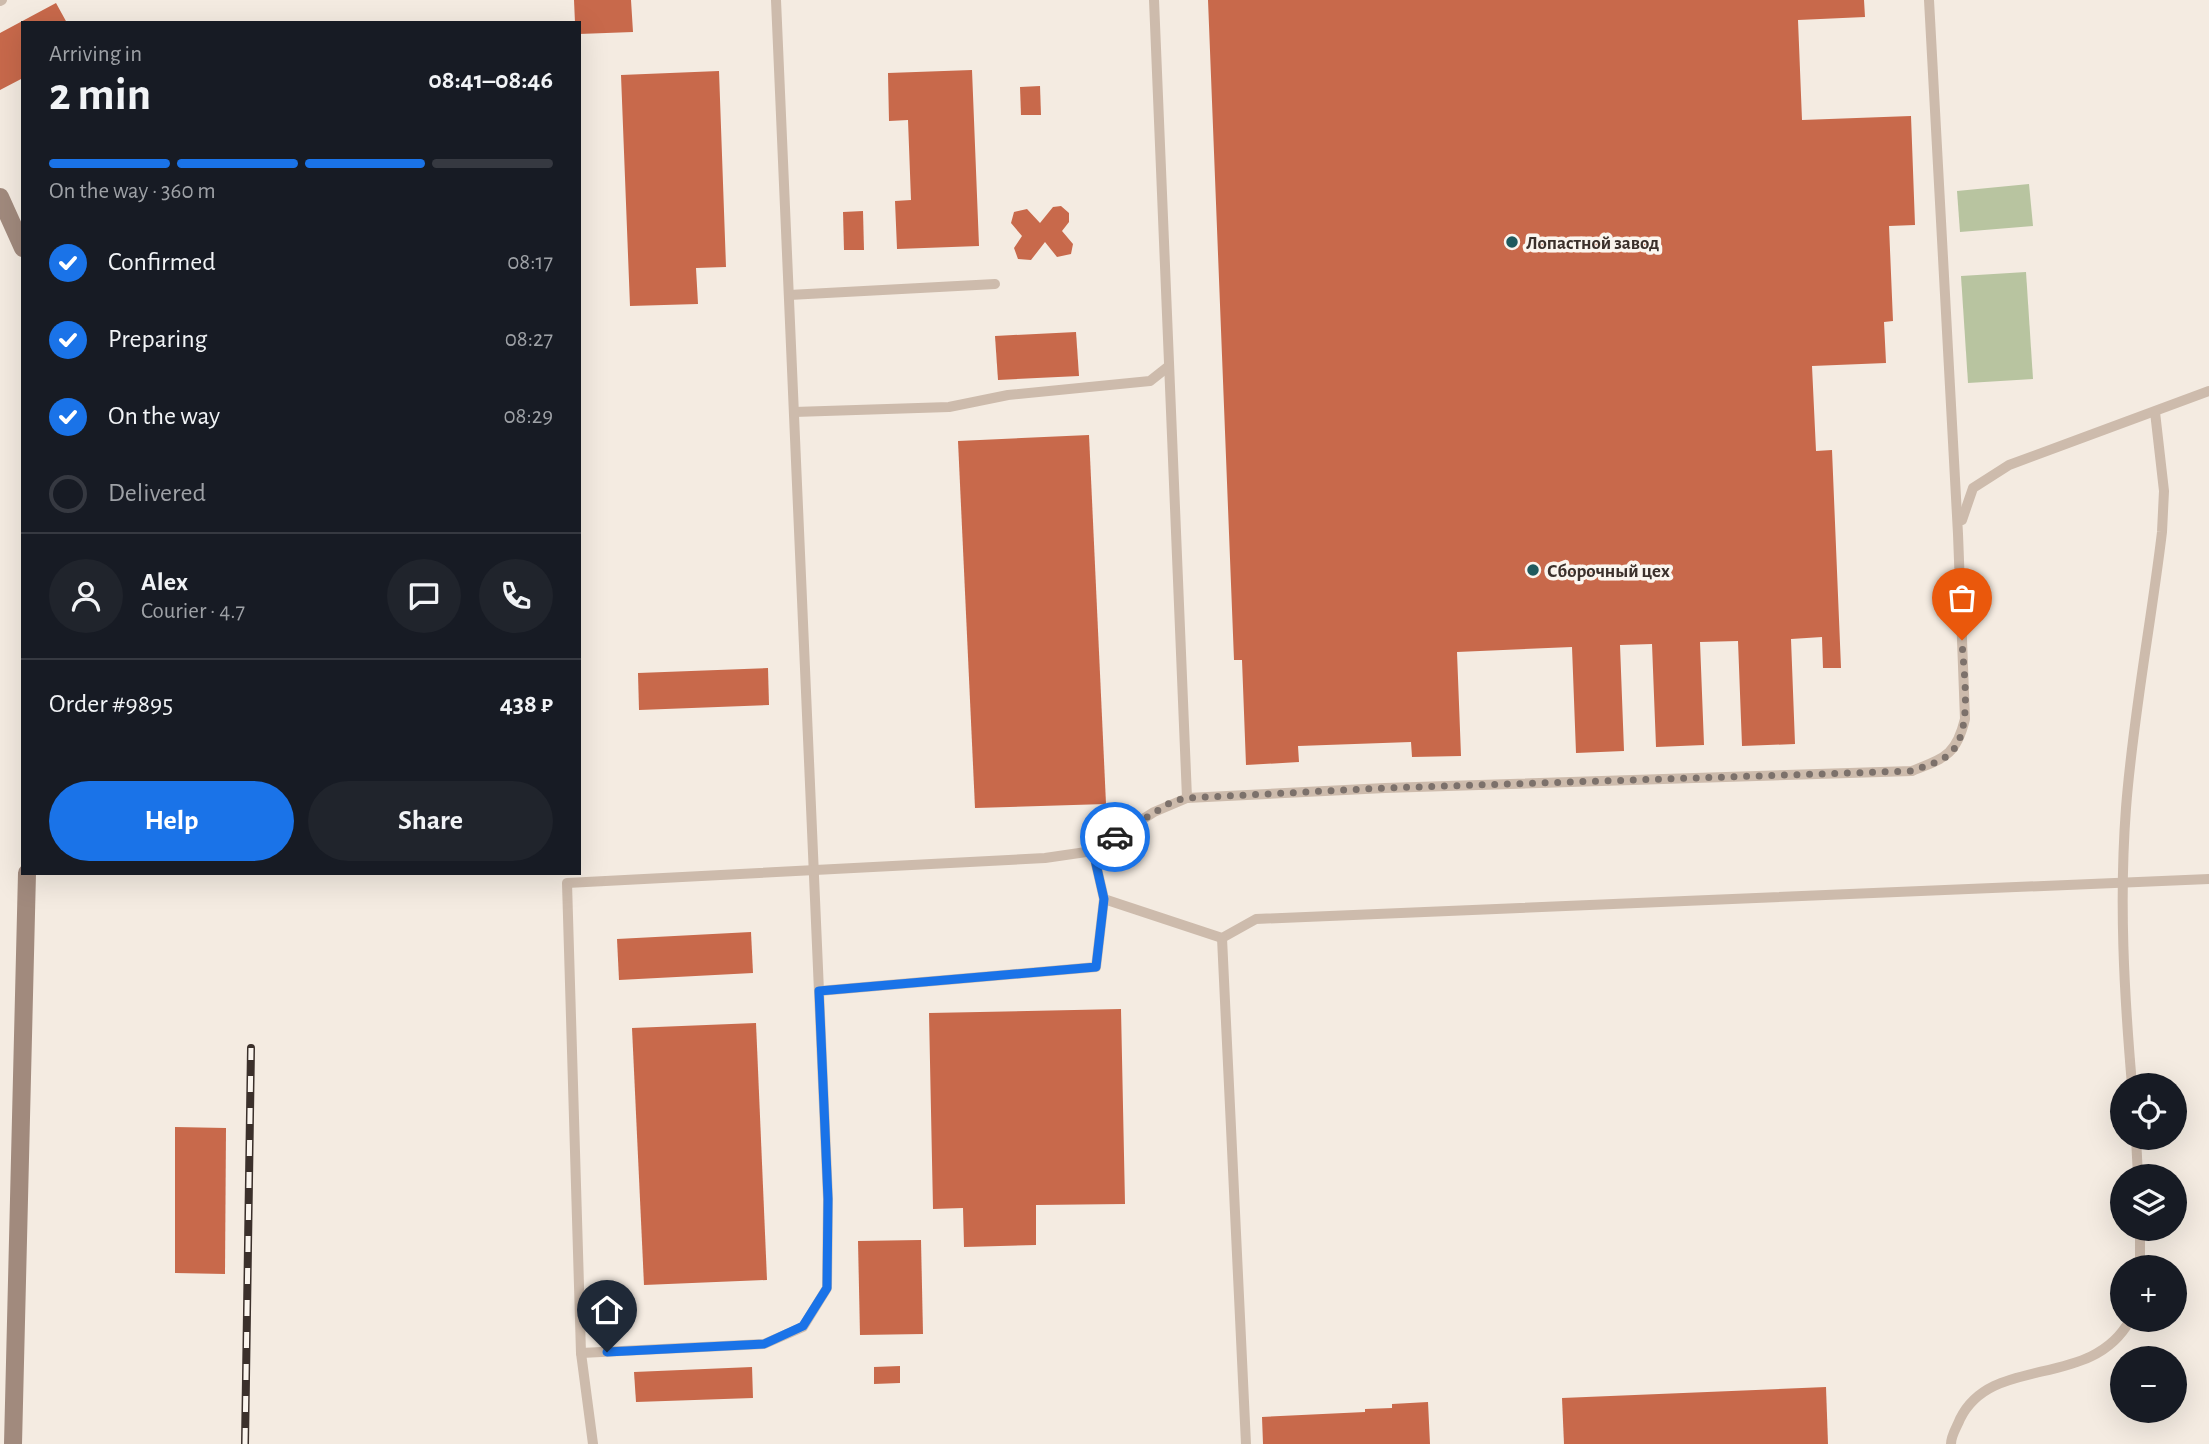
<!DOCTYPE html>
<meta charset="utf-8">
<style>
:root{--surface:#171b24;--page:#20242c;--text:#f1f3f6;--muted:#9ea1a6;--line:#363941;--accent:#1a73e8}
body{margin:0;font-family:"Alegreya Sans",sans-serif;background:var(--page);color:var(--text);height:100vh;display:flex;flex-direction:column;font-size:26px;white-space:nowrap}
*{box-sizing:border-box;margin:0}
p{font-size:23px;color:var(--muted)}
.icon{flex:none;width:38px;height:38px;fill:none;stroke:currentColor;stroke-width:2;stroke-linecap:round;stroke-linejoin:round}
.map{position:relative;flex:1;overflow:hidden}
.panel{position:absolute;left:21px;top:21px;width:560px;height:854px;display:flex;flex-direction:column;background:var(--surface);border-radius:0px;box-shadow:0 7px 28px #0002}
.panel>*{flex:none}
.fabs{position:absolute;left:2110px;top:1073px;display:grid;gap:14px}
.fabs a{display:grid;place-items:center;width:77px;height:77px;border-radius:50%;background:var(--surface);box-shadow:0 7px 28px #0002;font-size:35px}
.pin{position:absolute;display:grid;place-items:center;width:60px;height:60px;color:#fff;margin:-72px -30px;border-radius:50% 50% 50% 0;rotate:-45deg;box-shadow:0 0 7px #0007}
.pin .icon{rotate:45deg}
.courier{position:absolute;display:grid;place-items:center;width:70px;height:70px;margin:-35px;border:5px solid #1a73e8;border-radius:50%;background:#fff;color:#222;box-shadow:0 2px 9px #0007}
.overview em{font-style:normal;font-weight:700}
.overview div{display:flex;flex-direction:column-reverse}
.overview{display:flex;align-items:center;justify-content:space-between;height:119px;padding:0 28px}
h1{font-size:46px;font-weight:700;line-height:52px}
.bar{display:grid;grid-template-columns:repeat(4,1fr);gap:10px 7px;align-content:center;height:84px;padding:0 28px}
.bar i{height:9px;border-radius:5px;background:var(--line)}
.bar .on{background:var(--accent)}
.bar p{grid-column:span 4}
.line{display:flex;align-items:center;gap:18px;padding:0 28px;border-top:2px solid var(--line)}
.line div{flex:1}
.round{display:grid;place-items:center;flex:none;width:74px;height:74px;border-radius:37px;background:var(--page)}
ol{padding:0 28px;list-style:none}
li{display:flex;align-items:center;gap:21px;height:77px}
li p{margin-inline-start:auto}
li .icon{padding:7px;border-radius:50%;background:var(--accent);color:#fff;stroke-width:4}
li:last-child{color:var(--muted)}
li i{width:38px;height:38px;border:4px solid var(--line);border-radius:50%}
.button{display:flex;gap:14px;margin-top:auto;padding:14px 28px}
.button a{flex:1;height:80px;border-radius:42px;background:var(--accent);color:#fff;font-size:28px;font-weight:700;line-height:80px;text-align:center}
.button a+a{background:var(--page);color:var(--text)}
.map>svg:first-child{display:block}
.green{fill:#b8c4a0}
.building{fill:#c8694b}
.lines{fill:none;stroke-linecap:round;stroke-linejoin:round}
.service{stroke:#cdbbac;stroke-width:10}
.secondary{stroke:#a18a7d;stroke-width:18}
.rail-casing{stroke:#3b302b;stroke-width:8}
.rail{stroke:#fbf5ee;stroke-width:5;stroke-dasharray:16;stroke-linecap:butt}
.done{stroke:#7c716b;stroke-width:7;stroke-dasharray:0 12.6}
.route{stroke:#1a73e8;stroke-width:9}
.poi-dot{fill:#1f5a5e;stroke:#fbf5ee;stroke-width:2.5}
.labels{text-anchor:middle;stroke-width:7;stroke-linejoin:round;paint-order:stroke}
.poi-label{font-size:19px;font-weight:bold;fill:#3b302b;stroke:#fbf5ee;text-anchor:start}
</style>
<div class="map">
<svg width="2209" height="1444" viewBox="0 0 2209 1444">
<rect width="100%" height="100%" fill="#f4ebe1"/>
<g class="green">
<polygon points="2029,184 2033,226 1960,232 1957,191"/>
<polygon points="2026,272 2033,379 1968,383 1961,276"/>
</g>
<g class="building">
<polygon points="574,0 631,0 633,32 579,34 579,23 575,23"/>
<polygon points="1208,0 1864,0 1865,17 1798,20 1802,120 1911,116 1915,225 1889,226 1893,321 1884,322 1886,363 1812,366 1816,451 1832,450 1841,668 1823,668 1822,637 1791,639 1795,744 1742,746 1738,641 1700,642 1704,745 1656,747 1652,644 1620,645 1624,751 1576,753 1572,647 1457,652 1461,756 1412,757 1411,742 1298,746 1299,762 1246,765 1242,660 1234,660"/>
<polygon points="56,3 67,23 23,23 23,78 0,90 0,33"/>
<polygon points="972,70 979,246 897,249 895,201 911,200 908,120 889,121 888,73"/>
<polygon points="719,71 726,267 696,268 698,304 630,306 621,75"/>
<polygon points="1040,86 1041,115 1021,115 1020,87"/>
<polygon points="1061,206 1069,213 1069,222 1062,231 1073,244 1071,254 1057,257 1045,242 1031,260 1018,259 1014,248 1022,236 1011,223 1014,212 1027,209 1040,223 1053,207"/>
<polygon points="863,211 864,250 844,250 843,212"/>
<polygon points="1076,332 1079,376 998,380 995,336"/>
<polygon points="1089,435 1106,804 975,808 958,441"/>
<polygon points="768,668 769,705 639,710 638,673"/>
<polygon points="751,932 753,973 619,980 617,939"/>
<polygon points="1121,1009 1125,1204 1036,1205 1036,1245 964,1247 963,1208 933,1209 929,1013"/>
<polygon points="756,1023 767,1280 644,1285 632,1028"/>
<polygon points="175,1127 226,1128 225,1274 175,1273"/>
<polygon points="921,1240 923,1334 860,1335 858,1241"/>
<polygon points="900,1366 900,1383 874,1384 874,1367"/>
<polygon points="752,1367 753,1398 636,1402 634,1372"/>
<polygon points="1826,1387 1828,1444 1564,1444 1562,1398"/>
<polygon points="1428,1402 1430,1444 1263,1444 1262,1417 1365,1412 1365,1409 1392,1408 1392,1404"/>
</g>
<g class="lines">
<g class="service">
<polyline points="1154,0 1187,798"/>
<polyline points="0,1 2,0"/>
<polyline points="789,295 995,284"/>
<polyline points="794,412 949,407 1008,395 1150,381 1169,366"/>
<polyline points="1962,520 1973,488 2009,465 2209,391"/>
<polyline points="1093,851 1104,899 1222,938 1256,919 2209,879"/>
<polyline points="1222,938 1246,1444"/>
<polyline points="819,991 1096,967 1104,899"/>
<path d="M2132 1085C2124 992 2119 901 2126 808 2133 716 2151 624 2162 532L2164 491 2155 412"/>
<polyline points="2136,1138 2138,1176"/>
<polyline points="2140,1228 2140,1267"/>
<polyline points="581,1353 764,1344 803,1327 827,1288 828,1199 776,0"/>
<path d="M593 1444 581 1353 567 883 1045 858 1093 851 1154 812 1187 798 1385 788 1912 771C1944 758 1956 756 1965 719L1958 534 1929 0"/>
<path d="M1951 1444C1951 1435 1957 1427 1960 1419 1992 1353 2091 1391 2130 1320"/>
</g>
<g class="secondary">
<polyline points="0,197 23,248"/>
<polyline points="13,1444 27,873"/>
</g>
<g class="rail-casing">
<polyline id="rail" points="245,1444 251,1048"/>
</g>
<use href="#rail" class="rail"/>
</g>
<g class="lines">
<path class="done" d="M1115 837 1173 801 1187 798 1385 788 1912 771C1924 766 1936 764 1947 756 1975 736 1963 671 1962 640"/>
<polyline class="route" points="607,1352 764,1344 803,1326 827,1288 828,1199 819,991 1096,967 1104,899 1093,851 1115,837"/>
</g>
<g class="poi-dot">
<circle cx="1512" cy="242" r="7"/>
<circle cx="1533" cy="570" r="7"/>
</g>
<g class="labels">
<g class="poi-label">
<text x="1526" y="249">Лопастной завод</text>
<text x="1547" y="577">Сборочный цех</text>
</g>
</g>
</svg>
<div class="fabs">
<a><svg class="icon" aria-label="locate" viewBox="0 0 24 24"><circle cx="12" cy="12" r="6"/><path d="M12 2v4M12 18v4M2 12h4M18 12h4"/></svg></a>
<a><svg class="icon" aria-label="layers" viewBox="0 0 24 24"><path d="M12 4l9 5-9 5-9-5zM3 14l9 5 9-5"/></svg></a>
<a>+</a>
<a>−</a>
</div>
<div class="pin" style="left:1962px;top:640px;background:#ea580c"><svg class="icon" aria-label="bag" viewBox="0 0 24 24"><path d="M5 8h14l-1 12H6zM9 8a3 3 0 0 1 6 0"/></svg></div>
<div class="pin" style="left:607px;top:1352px;background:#1f2937"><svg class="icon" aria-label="home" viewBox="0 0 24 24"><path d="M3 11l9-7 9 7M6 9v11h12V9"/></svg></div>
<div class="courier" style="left:1115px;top:837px"><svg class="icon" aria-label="car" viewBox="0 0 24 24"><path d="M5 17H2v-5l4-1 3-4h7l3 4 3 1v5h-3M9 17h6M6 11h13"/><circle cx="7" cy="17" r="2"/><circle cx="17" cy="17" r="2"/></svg></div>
<section class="panel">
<div class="overview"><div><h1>2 min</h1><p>Arriving in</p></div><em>08:41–08:46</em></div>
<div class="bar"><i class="on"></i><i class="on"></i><i class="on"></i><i></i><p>On the way · 360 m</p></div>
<ol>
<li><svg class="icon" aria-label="check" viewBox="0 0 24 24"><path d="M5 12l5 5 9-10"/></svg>Confirmed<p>08:17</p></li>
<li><svg class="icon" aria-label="check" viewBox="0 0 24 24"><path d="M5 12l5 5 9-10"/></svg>Preparing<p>08:27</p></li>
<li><svg class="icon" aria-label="check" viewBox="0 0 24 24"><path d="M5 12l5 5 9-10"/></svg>On the way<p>08:29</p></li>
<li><i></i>Delivered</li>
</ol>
<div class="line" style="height:126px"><a class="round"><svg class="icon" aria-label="person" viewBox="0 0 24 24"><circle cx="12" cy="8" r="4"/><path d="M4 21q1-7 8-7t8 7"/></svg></a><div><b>Alex</b><p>Courier · 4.7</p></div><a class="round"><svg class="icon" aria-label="chat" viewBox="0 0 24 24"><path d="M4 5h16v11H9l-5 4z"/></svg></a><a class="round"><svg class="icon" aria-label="phone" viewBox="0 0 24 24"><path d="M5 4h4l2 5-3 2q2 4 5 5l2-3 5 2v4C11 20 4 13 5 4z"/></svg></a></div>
<div class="line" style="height:91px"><div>Order #9895</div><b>438 ₽</b></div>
<div class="button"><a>Help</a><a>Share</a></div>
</section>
</div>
